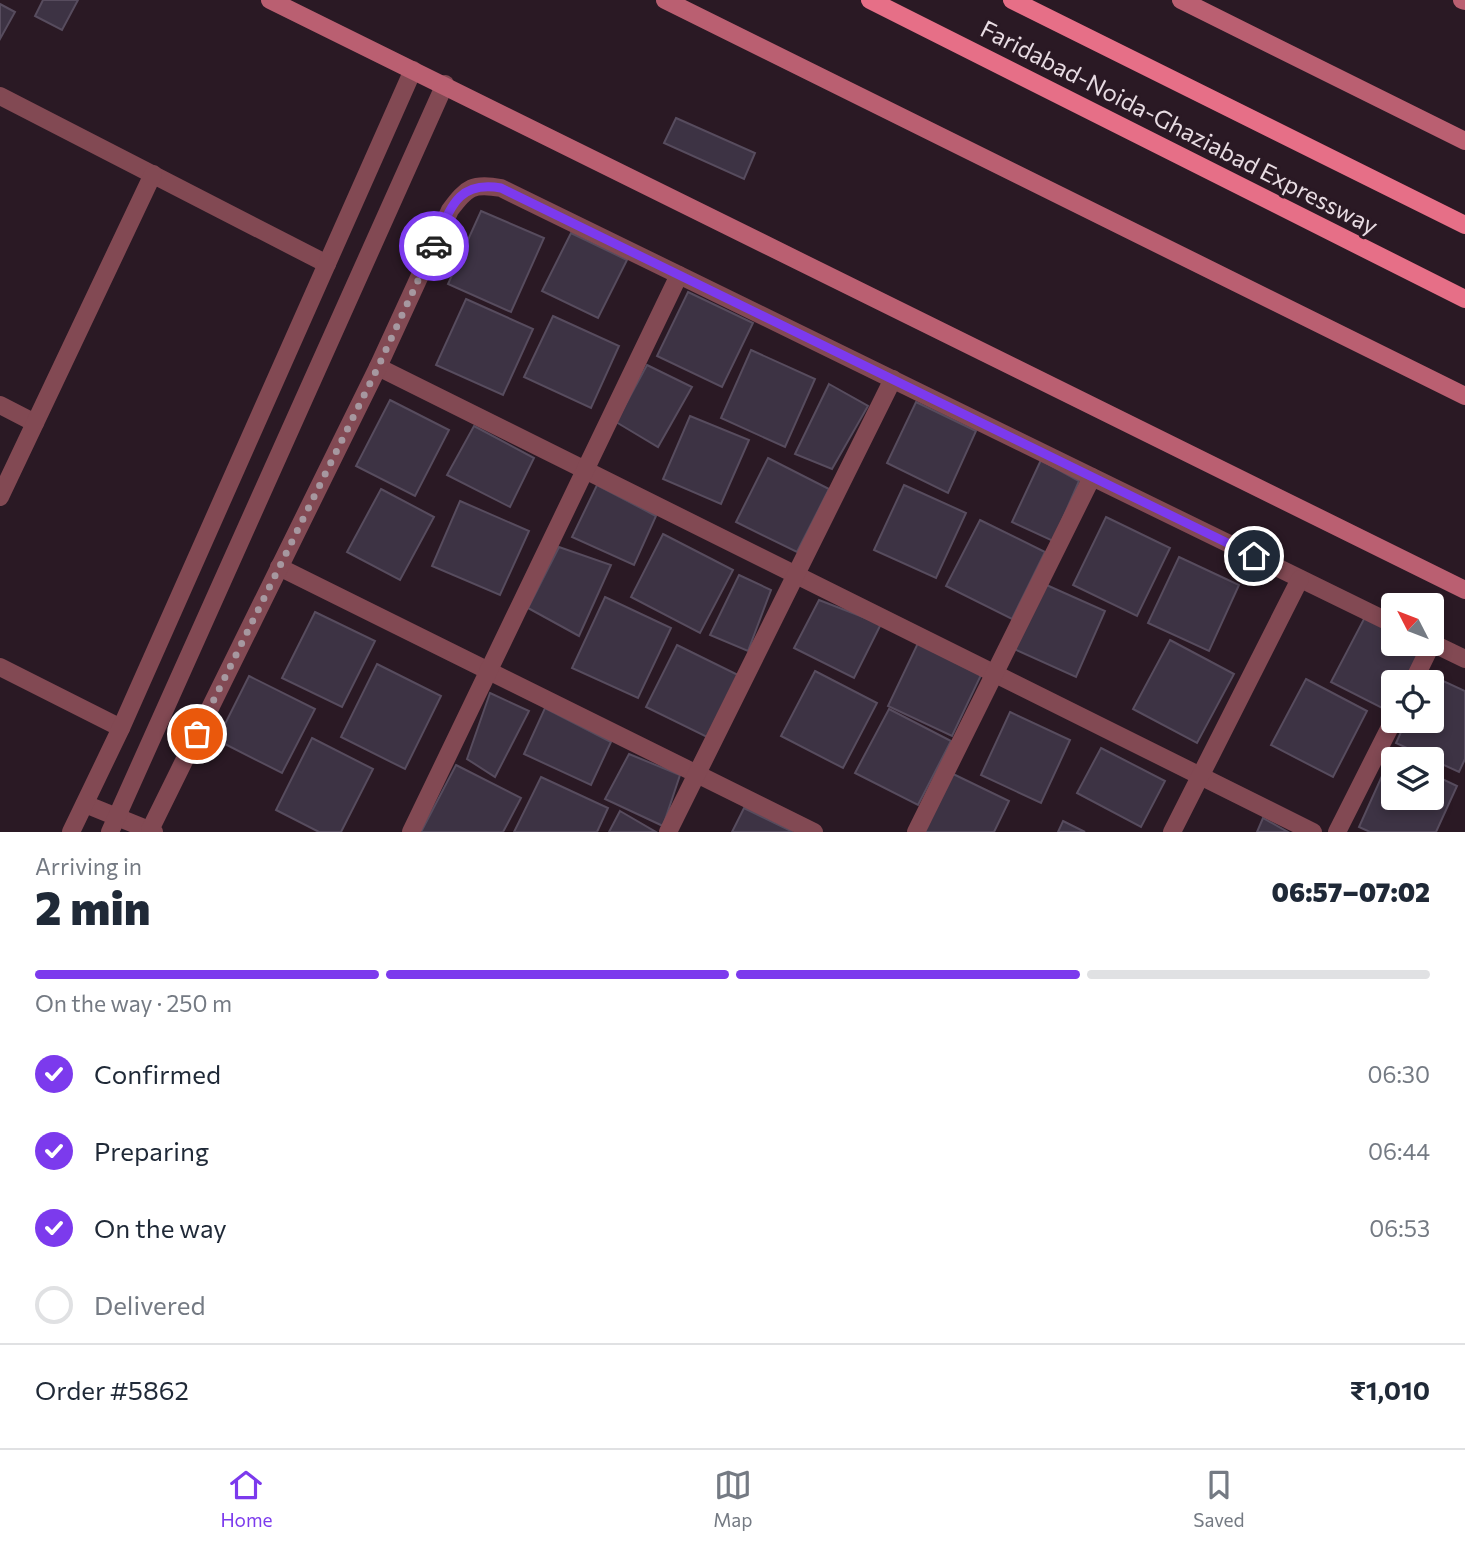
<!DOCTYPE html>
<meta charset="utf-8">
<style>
:root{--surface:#fff;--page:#f6f6f7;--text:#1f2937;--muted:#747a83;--line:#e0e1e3;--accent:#7c3aed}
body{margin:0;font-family:Commissioner,sans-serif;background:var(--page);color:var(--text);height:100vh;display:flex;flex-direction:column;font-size:26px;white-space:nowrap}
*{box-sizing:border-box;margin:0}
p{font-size:23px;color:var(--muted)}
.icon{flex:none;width:38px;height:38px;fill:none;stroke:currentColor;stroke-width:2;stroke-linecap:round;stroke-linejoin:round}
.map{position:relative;height:832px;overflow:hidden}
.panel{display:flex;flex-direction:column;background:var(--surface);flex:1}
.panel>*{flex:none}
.needle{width:46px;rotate:312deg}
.controls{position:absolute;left:1381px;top:593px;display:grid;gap:14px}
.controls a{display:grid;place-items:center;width:63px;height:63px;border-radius:7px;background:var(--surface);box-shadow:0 4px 10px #0003;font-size:35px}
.pin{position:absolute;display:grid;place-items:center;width:60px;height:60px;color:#fff;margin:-30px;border:4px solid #fff;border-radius:50%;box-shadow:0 2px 7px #0007}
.courier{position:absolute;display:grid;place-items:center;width:70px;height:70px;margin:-35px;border:5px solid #7c3aed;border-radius:50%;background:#fff;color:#222;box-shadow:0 2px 9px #0007}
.head em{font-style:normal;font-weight:800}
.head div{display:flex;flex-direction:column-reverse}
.head{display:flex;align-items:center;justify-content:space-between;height:119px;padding:0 35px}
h1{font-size:46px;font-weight:800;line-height:52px}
.bar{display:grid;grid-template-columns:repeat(4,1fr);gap:10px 7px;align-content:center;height:84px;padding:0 35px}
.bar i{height:9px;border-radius:5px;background:var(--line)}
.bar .on{background:var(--accent)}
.bar p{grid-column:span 4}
.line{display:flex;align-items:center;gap:18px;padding:0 35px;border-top:2px solid var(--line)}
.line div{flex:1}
ol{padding:0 35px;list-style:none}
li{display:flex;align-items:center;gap:21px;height:77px}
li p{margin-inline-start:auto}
li .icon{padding:7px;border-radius:50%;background:var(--accent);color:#fff;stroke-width:4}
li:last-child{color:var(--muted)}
li i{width:38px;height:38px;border:4px solid var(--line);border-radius:50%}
.dock{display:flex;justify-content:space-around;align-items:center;height:98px;border-top:2px solid var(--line);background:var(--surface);font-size:19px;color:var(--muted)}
.dock a{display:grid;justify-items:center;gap:4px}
.dock .on{color:var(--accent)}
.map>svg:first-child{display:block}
.building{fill:#3d3344;stroke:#574c5e;stroke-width:2}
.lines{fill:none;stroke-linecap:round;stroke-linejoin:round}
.street{stroke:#824953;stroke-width:18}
.secondary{stroke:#ba5f71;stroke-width:18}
.primary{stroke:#e66f87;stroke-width:18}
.done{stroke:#a698a0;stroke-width:7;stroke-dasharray:0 12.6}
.route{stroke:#7c3aed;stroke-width:9}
.labels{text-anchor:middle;stroke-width:6;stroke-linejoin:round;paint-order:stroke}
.street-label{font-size:24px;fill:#e8dce3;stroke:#2a1924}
</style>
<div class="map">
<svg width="1465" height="832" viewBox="0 0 1465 832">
<rect width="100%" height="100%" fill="#2a1924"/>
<g class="building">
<polygon points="43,0 78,0 62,30 35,16"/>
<polygon points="0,4 15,12 0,39"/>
<polygon points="676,118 755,153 744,179 664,143"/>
<polygon points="481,211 544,238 511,312 448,284"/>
<polygon points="571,233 627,260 598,318 542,291"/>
<polygon points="688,292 753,323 722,387 657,356"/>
<polygon points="466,299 533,329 503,395 436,365"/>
<polygon points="553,316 619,346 591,408 524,377"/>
<polygon points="751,350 815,379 785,447 721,418"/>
<polygon points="647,365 692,387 658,447 616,422"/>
<polygon points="829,384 868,406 832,469 795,454"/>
<polygon points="390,400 449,430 415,496 356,466"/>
<polygon points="916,402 976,431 948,493 887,463"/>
<polygon points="690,416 749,440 721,504 663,479"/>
<polygon points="474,426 534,458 510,507 447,475"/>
<polygon points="768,458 829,489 797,552 736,522"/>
<polygon points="1041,460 1079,481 1053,541 1012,522"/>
<polygon points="597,485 656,516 634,565 572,537"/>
<polygon points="904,485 966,513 936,578 874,550"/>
<polygon points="381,489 434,517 400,580 347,552"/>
<polygon points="460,501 529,531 500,595 432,566"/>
<polygon points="1106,517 1170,548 1137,616 1073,585"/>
<polygon points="980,520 1045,552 1012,619 946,586"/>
<polygon points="663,534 733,570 700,633 631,597"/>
<polygon points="559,547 611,565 579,636 528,608"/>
<polygon points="1179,557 1239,585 1209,651 1148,623"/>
<polygon points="739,575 771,590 748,651 710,635"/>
<polygon points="1042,583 1105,611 1076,677 1012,648"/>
<polygon points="605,597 671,628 638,698 572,668"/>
<polygon points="819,600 881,624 854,678 794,648"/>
<polygon points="315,612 375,641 342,707 282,678"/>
<polygon points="1365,617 1393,632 1393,644 1417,644 1425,648 1408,682 1393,682 1392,713 1331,682"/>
<polygon points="1170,640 1234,674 1197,743 1133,709"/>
<polygon points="918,643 982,673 952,736 888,706"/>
<polygon points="677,645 738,675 707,737 646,707"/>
<polygon points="377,664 441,696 405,769 341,737"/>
<polygon points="815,671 877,703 843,768 781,736"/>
<polygon points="1428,674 1465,691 1465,759 1459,772 1396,743 1406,721 1432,721 1432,682 1424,682"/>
<polygon points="249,676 315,709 282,773 217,740"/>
<polygon points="1306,679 1367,711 1333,777 1271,745"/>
<polygon points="490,693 529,711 495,777 467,759"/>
<polygon points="545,708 611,742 591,785 524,754"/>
<polygon points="889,709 951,741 918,805 855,773"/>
<polygon points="1010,712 1070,740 1041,803 981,775"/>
<polygon points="312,738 373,769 341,832 319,832 276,810"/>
<polygon points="1101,748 1165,781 1141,827 1077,793"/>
<polygon points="629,754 680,775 663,826 605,799"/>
<polygon points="1391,756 1399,760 1393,760 1393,798 1432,798 1432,774 1457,786 1436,832 1370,832 1359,827"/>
<polygon points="456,765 521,798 503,832 421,832"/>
<polygon points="949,772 1009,801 994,832 920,832"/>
<polygon points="541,777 608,808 597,832 514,832"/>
<polygon points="744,808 793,832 732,832"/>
<polygon points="620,811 656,832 609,832"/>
<polygon points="1263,818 1288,832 1257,832"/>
<polygon points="1063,821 1085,832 1058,832"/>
</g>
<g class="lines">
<g class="street">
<polyline points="0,96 327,264"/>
<polyline points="378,367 1313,832"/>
<polyline points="0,405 35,423"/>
<polyline points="0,497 153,174"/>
<polyline points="279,567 814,832"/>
<polyline points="1432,643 1465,659"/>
<polyline points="0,667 121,728"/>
<polyline points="1413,682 1432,643"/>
<polyline points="85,804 154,832"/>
<path d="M150 830 378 367 450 210C467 187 473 183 501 188L1393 624"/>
<polyline points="71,832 121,728 413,70"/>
<polyline points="110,832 445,84"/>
<polyline points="411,832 679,275"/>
<polyline points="668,832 893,379"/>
<polyline points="916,832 1092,477"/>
<polyline points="1172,832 1300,579"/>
<polyline points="1337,832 1393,721"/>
</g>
<g class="secondary">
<polyline points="270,0 1465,590"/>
<polyline points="665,0 1465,396"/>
<polyline points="1181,0 1465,141"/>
<polyline points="1462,0 1465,1"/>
</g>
<g class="primary">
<polyline points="870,0 1465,299"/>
<polyline points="1012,0 1465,225"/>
</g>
</g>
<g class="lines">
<polyline class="done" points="197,734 378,367 434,246"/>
<path class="route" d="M434 246C450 210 456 180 501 188L1254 556"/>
</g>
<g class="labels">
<g class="street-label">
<text transform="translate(1179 128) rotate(27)" y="8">Faridabad-Noida-Ghaziabad Expressway</text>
</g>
</g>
</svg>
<div class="controls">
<a><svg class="needle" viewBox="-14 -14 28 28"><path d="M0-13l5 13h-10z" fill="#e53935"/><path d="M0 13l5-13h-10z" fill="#747a83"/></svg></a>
<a><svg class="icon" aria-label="locate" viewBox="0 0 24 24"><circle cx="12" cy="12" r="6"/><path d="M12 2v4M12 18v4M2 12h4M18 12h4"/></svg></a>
<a><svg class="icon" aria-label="layers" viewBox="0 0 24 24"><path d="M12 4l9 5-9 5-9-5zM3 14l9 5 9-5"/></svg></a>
</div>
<div class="pin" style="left:197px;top:734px;background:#ea580c"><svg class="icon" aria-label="bag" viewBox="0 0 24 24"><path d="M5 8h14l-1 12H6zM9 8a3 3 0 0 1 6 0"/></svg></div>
<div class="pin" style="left:1254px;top:556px;background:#1f2937"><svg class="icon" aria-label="home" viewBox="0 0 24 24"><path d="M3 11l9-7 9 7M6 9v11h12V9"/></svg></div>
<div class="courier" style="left:434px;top:246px"><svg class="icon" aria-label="car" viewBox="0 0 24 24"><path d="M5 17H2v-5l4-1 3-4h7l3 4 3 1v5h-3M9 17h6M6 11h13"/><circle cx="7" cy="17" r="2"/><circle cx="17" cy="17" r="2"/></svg></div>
</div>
<section class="panel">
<div class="head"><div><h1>2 min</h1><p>Arriving in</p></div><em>06:57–07:02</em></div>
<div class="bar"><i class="on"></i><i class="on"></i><i class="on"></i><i></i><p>On the way · 250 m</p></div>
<ol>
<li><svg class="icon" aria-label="check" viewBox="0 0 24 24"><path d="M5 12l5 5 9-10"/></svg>Confirmed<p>06:30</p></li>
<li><svg class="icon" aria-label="check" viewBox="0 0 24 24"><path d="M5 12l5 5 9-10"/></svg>Preparing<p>06:44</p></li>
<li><svg class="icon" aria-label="check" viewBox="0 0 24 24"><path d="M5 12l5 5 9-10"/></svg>On the way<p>06:53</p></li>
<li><i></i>Delivered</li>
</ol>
<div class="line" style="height:91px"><div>Order #5862</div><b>₹1,010</b></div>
</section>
<nav class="dock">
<a class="on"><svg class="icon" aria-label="home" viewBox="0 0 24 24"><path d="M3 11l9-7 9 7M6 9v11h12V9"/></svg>Home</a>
<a><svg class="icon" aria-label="map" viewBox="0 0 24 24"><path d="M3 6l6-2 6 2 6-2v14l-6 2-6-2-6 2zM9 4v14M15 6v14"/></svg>Map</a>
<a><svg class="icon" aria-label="saved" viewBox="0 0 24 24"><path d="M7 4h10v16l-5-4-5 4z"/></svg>Saved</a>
</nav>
